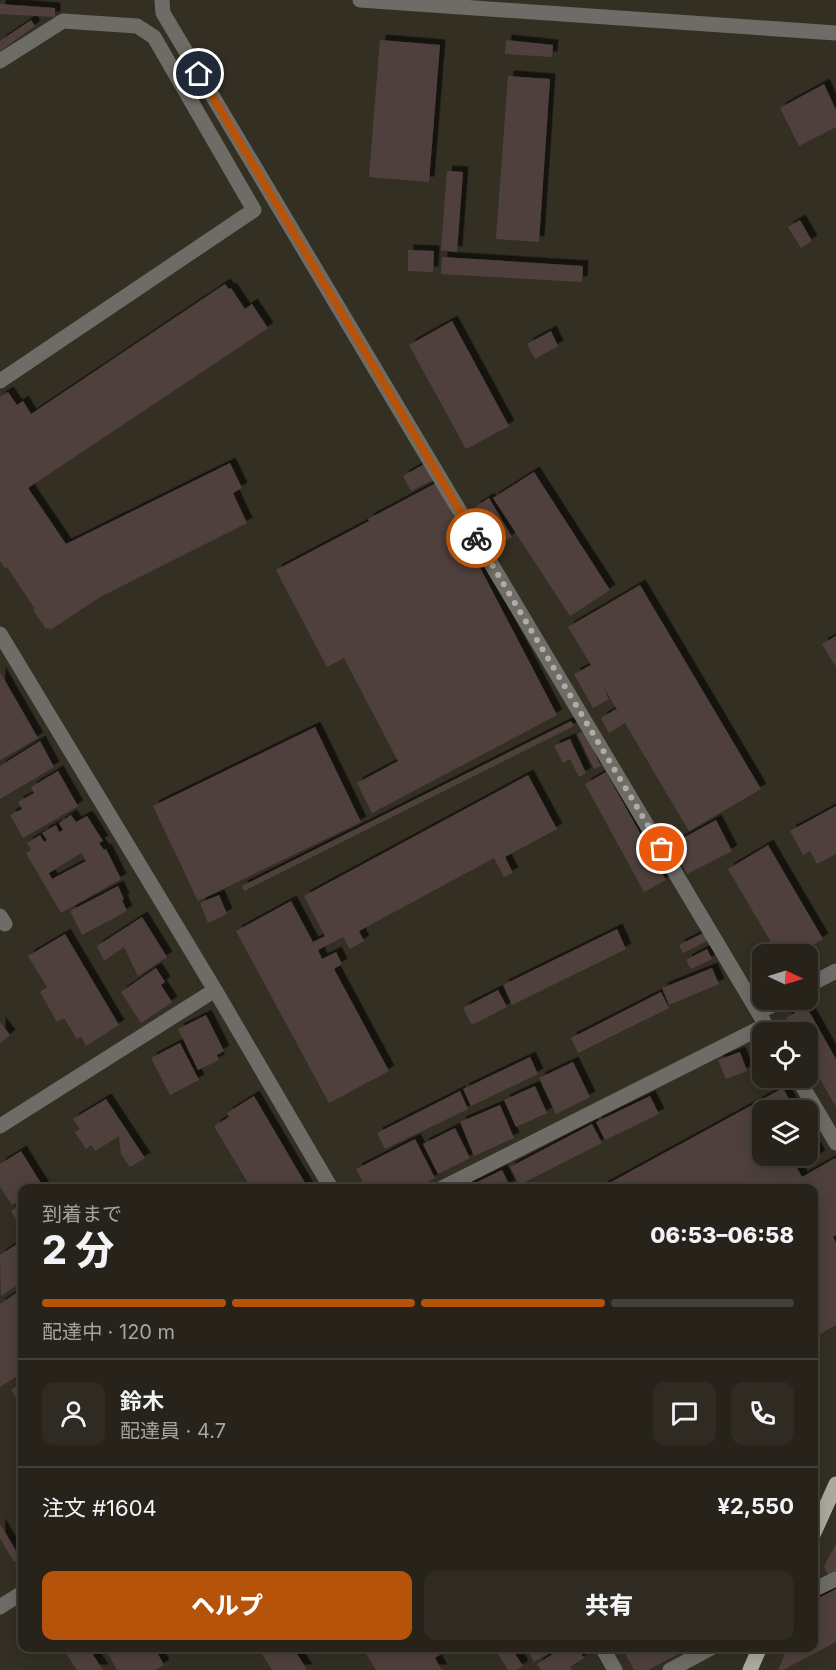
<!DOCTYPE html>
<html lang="ja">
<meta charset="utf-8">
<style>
:root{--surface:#27231a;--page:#2f2b23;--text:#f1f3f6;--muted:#a4a4a2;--line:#434039;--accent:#b45309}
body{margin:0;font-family:Inter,"Noto Sans JP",sans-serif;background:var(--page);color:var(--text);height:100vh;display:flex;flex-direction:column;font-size:22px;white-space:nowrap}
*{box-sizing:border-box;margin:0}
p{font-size:20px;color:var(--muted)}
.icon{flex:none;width:33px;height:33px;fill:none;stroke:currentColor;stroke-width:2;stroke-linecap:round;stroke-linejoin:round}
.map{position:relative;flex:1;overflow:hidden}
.details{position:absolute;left:18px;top:1184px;width:800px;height:468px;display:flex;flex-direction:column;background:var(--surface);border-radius:12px;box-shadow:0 3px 15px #0003,0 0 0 2px var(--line)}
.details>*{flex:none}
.needle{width:39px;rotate:94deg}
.controls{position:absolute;left:752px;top:944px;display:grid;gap:12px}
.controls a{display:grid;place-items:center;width:66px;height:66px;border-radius:12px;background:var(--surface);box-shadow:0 3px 15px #0003,0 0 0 2px var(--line);font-size:30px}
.pin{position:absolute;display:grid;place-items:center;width:51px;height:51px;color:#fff;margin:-26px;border:3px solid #fff;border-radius:50%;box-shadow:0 2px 6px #0007}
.courier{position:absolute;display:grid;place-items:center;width:60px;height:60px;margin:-30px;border:4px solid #b45309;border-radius:50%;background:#fff;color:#222;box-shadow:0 2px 8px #0007}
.head em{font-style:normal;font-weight:800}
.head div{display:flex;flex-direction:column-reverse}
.head{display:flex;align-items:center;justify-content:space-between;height:102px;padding:0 24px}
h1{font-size:39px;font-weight:800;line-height:45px}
.bar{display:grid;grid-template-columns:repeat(4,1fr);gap:9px 6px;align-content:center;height:72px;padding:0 24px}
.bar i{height:8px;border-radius:4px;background:var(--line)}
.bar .on{background:var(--accent)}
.bar p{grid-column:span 4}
.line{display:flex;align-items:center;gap:15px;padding:0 24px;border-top:2px solid var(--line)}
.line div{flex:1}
.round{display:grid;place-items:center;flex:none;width:63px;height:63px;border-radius:12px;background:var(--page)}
.button{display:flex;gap:12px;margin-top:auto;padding:12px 24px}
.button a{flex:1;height:69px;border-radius:12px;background:var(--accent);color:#fff;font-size:24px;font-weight:800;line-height:69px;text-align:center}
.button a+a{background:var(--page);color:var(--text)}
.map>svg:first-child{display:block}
.building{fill:#50413e;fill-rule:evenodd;filter:url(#shadow)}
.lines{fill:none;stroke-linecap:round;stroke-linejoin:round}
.minor{stroke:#6e6c66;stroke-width:15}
.major{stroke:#ada99d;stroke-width:15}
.done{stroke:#b1ada4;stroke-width:6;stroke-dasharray:0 10.8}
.route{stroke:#b45309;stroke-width:8}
</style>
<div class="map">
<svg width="836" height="1670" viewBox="0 0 836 1670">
<defs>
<filter id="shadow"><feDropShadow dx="5.5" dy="-5.5" stdDeviation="0" flood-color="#0009"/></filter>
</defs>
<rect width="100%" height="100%" fill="#342f23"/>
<g class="building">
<polygon points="0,4 55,8 55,17 0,14"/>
<polygon points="31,20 35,26 0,51 0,41"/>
<polygon points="380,40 440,45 429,182 369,177"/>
<polygon points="506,40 553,45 552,57 505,54"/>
<polygon points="508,76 550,79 539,242 496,239"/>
<polygon points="824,84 836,110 836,127 799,146 780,108"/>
<polygon points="447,171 463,172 457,252 441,250"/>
<polygon points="800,220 812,241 801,248 788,227"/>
<polygon points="408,250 434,251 433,272 408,271"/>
<polygon points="442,257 583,266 582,282 441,274"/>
<polygon points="225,284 229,289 231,288 245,309 252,304 268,328 28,488 66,544 230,463 242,488 233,493 247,523 100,597 50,630 48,627 46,629 33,610 35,609 7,567 5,568 0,561 0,397 8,392 17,405 23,401 31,414"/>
<polygon points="452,321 509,426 466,449 409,345"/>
<polygon points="551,331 558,346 535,359 527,344"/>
<polygon points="424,464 433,480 411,491 403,476"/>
<polygon points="534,472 610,590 570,616 493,498"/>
<polygon points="436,483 557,715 372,813 357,783 398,761 344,658 327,667 276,570 369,521 368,519"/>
<polygon points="489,498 512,537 498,545 475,507"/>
<polygon points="640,585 761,789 689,831 625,723 609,733 601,718 616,709 620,715 603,686 609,699 593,708 574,674 591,665 568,627"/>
<polygon points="836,636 836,667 822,644"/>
<polygon points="0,672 38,738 0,760"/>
<polygon points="571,721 574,726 244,891 242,886"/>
<polygon points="315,727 361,822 198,901 153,806"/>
<polygon points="584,731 601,766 594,769 577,734"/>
<polygon points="570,739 586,773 579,777 570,759 563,763 554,746"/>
<polygon points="40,741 54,767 0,799 0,766"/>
<polygon points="58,771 78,806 23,838 10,815 22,809 18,802 34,793 31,787"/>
<polygon points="606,772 666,880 644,892 585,784"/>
<polygon points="528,775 557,829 505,857 513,873 504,877 494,858 359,931 364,941 350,949 343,937 318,950 322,959 336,952 342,964 334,969 389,1071 329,1103 236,931 291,901 313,942 325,936 304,896"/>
<polygon points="836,806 836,854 817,864 810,851 803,855 790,831"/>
<path d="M71 815 76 822 87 816 103 841 99 843 104 850 106 849 121 879 61 913 26 853 31 850 27 843 40 835 44 842 47 840 42 833 56 825 59 832 63 830 59 823ZM81 853 86 861 52 879 49 873Z"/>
<polygon points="716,820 732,851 687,874 672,844"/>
<polygon points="768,845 823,939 798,954 778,954 728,869"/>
<polygon points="118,886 124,899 122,900 127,911 82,935 70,911"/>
<polygon points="219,895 227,914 208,923 200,903"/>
<polygon points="142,917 167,957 138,976 124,947 104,961 97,946"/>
<polygon points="617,929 626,949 512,1005 503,985"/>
<polygon points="705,932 709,940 683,953 679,945"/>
<polygon points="65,934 119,1025 86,1046 81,1036 77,1039 64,1018 57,1022 40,992 47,987 28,956"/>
<polygon points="707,949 712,959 691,969 686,960"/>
<polygon points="156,968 165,982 161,985 172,1002 141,1023 121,992"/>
<polygon points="712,968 719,984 669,1005 662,988"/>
<polygon points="498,990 507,1007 472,1025 463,1008"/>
<polygon points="661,992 669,1008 578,1053 571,1038"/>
<polygon points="806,1006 836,1059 836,1107 807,1056 807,1032 793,1032 786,1018"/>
<polygon points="206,1015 224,1051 217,1055 219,1060 198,1070 178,1029"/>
<polygon points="0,1022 10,1035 0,1043"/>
<polygon points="180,1043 199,1080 170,1095 151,1058"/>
<polygon points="740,1052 747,1071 726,1079 718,1060"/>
<polygon points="530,1057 538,1074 471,1106 463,1089"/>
<polygon points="573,1062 590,1097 556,1114 539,1078"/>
<polygon points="535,1086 547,1113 516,1127 504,1100"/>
<polygon points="783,1088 795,1110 762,1110 762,1155 807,1155 807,1133 820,1156 797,1168 802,1177 835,1158 836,1160 836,1235 833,1237 836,1243 836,1325 813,1338 813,1188 600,1188"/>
<polygon points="460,1091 468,1109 385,1149 377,1133"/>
<polygon points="254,1096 308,1188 251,1188 214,1126 229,1117 227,1113"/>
<polygon points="650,1096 659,1114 605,1140 596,1122"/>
<polygon points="106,1099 145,1158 130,1167 121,1154 119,1136 95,1151 91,1145 86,1149 75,1132 80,1129 73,1119"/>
<polygon points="500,1105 514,1138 474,1156 460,1122"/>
<polygon points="592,1124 602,1143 519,1185 510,1167"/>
<polygon points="455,1128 470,1158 438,1174 423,1144"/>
<polygon points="415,1139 435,1178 416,1188 366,1188 356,1169"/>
<polygon points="21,1151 44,1188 22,1188 22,1199 12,1205 0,1187 0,1164"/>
<polygon points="502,1170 510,1186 506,1188 465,1188"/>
<polygon points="22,1204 22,1230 11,1211"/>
<polygon points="20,1242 22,1246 22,1282 1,1296 0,1255"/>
<polygon points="22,1289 22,1373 0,1387 0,1304"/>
<polygon points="22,1382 22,1407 11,1390"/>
<polygon points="0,1524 22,1561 22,1567 18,1560 14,1562 0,1538"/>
<polygon points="836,1544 836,1571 828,1575 824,1566"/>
<polygon points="836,1589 836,1642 783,1670 778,1670 788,1647 813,1647 813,1601"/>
<polygon points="62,1647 88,1647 103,1670 77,1670"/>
<polygon points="104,1647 154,1647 164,1665 155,1670 117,1670"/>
<polygon points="252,1647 293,1647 307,1670 272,1670 259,1649 255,1652"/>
<polygon points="362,1647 440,1647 443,1653 435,1658 442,1670 376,1670"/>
<polygon points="494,1647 511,1647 523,1666 516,1670 508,1670"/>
<polygon points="526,1647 560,1647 534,1662"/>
<polygon points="564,1647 577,1647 584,1658 570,1667 572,1670 541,1670 537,1664"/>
<polygon points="622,1647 692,1647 648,1670 634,1670"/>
</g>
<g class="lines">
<g class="minor">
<polyline points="162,0 163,13 770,1032"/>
<polyline points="360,0 836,33"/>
<polyline points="0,61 63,21 137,26 154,37 254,210 0,381"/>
<polyline points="0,634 215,990 331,1188"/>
<polyline points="0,916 5,924"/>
<polyline points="807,986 836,971"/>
<polyline points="759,1012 784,999"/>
<polyline points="797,1077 836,1143"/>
<polyline points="0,1126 215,990"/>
<polyline points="442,1188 766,1025"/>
<polyline points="813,1590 836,1579"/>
<polyline points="0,1607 22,1593"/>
<polyline points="602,1647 615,1670"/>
<polyline points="670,1670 713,1647"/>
</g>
<g class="major">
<polyline points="813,1535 836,1484"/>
<polyline points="750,1670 760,1647"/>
</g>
</g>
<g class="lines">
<polyline class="done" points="476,538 662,849"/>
<polyline class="route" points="199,74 476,538"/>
</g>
</svg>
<div class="controls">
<a><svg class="needle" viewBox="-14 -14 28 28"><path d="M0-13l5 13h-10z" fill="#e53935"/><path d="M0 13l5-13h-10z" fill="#a4a4a2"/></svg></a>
<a><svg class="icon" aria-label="locate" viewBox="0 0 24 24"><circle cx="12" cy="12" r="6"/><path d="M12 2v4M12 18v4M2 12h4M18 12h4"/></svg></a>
<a><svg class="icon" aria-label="layers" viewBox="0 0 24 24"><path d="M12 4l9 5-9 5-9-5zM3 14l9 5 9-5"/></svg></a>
</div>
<div class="pin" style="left:662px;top:849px;background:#ea580c"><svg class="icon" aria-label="bag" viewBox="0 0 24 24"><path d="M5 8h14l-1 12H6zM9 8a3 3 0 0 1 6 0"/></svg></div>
<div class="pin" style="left:199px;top:74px;background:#1f2937"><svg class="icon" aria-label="home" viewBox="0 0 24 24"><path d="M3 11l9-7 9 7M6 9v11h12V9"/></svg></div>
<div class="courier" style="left:476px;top:538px"><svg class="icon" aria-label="bike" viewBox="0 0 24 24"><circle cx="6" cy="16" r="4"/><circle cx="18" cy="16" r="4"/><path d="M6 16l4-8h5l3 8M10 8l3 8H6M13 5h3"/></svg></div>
<section class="details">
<div class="head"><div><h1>2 分</h1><p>到着まで</p></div><em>06:53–06:58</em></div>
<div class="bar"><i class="on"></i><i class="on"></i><i class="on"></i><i></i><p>配達中 · 120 m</p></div>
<div class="line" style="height:108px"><a class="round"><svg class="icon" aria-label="person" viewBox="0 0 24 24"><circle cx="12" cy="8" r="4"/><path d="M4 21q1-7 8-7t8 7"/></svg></a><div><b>鈴木</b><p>配達員 · 4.7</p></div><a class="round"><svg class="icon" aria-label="chat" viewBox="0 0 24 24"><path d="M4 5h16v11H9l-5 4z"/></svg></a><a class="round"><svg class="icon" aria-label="phone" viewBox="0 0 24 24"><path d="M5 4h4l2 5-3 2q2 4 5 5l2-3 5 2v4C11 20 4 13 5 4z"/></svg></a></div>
<div class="line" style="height:78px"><div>注文 #1604</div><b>¥2,550</b></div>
<div class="button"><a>ヘルプ</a><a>共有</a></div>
</section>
</div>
